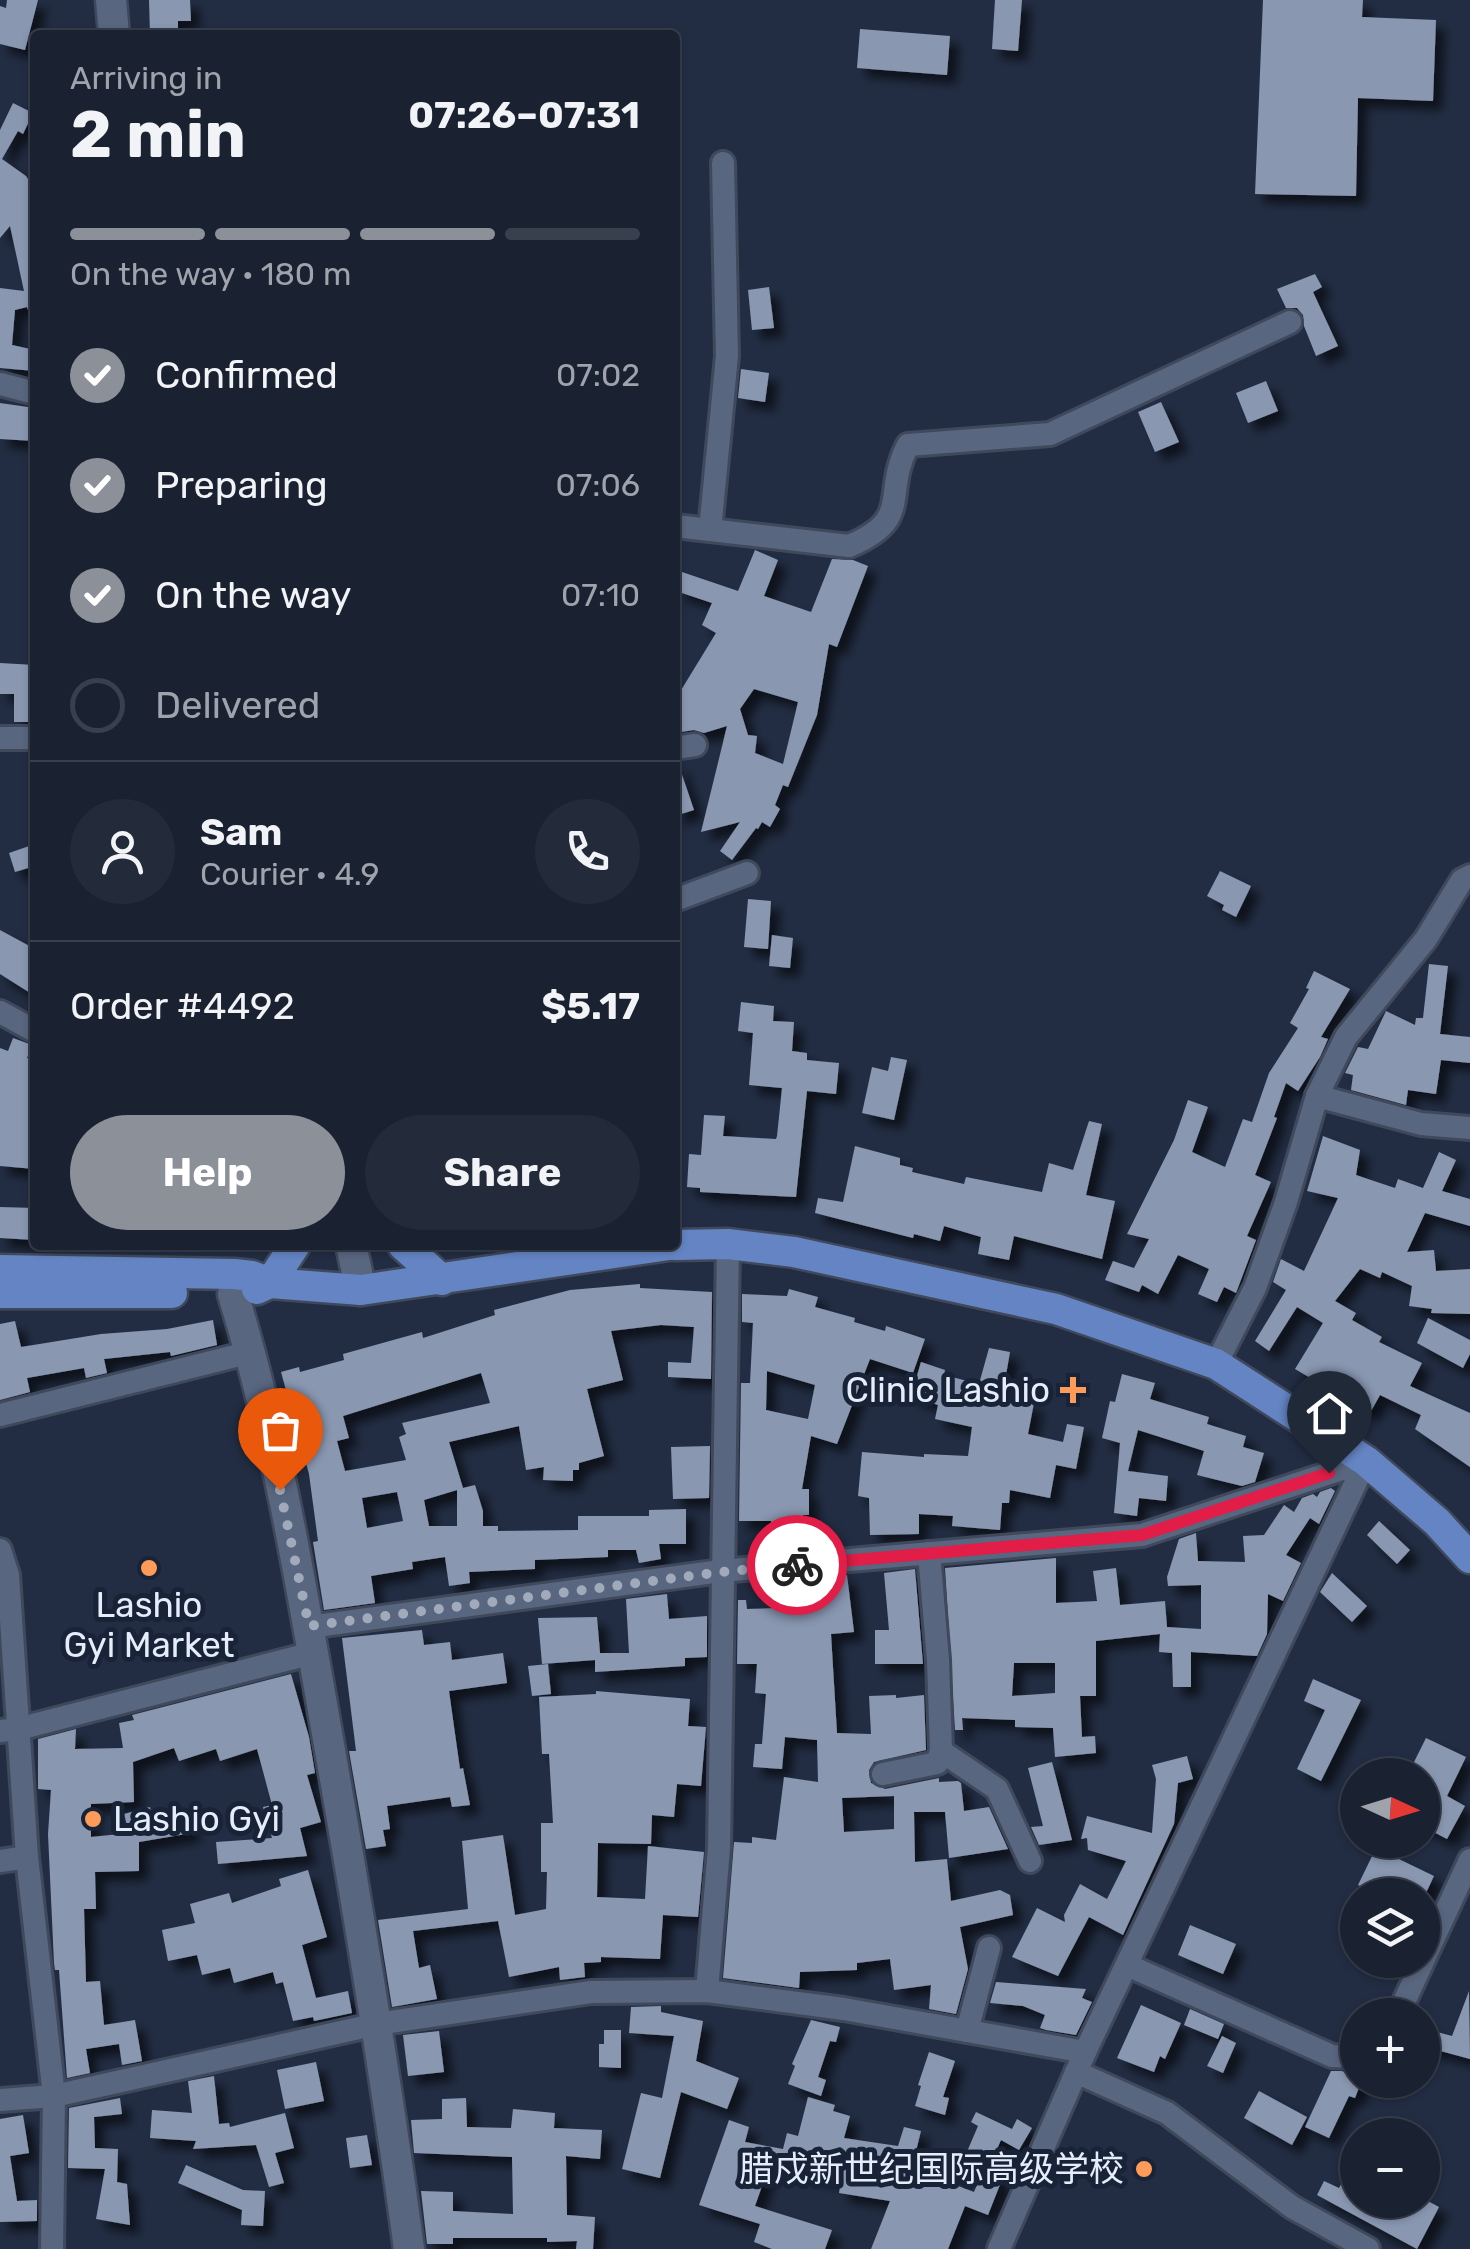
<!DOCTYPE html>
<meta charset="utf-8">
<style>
:root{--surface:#1a2232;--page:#232a3a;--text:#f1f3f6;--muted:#9fa4ac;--line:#383f4d;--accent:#8c9099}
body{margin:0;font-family:Rubik,"Noto Sans SC",sans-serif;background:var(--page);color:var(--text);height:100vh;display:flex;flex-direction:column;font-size:38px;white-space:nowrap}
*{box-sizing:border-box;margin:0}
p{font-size:32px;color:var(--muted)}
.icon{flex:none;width:55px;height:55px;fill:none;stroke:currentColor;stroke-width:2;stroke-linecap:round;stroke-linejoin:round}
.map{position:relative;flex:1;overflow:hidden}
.sheet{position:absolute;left:30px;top:30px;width:650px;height:1220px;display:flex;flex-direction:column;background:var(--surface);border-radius:10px;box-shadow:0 2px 8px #0004,0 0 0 2px var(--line)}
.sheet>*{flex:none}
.needle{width:65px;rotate:94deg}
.controls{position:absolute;left:1340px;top:1758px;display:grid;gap:20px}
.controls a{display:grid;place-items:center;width:100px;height:100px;border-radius:50%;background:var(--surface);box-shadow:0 2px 8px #0004,0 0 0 2px var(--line);font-size:50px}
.pin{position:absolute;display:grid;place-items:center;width:85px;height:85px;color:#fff;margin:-102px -42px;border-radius:50% 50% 50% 0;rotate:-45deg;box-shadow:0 0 10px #0007}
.pin .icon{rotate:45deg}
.courier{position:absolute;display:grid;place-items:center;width:100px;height:100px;margin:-50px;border:8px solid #e11d48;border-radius:50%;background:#fff;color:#222;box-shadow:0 2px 12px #0007}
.headline em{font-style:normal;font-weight:700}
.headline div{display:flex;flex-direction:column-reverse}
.headline{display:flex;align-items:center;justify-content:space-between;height:170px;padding:0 40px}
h1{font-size:65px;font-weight:700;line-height:75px}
.bar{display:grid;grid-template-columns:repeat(4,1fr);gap:15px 10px;align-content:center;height:120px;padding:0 40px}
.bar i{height:12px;border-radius:8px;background:var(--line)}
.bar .current{background:var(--accent)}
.bar p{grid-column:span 4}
.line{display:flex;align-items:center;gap:25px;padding:0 40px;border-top:2px solid var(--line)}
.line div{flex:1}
.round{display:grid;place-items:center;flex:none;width:105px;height:105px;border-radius:52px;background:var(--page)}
ol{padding:0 40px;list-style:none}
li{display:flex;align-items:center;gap:30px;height:110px}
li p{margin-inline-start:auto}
li .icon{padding:10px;border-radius:50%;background:var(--accent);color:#fff;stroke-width:4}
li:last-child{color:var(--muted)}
li i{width:55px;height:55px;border:5px solid var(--line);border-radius:50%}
.button{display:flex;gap:20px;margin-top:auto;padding:20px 40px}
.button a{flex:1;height:115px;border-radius:60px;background:var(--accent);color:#fff;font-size:40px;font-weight:700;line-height:115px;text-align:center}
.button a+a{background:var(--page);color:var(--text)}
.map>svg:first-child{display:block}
.building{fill:#8997b1;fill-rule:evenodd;filter:url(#shadow)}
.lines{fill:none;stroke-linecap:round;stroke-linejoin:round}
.street-casing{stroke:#3f495b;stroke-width:28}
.secondary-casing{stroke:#3f495b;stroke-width:35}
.primary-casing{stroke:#3f495b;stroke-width:35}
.street{stroke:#59667f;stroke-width:22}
.secondary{stroke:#59667f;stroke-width:30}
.primary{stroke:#6484c3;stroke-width:30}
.done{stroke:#a1aabb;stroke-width:10;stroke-dasharray:0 18}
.route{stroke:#e11d48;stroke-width:12}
.poi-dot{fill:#fe9b59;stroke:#182338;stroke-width:4}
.labels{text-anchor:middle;stroke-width:10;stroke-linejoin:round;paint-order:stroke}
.poi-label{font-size:35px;fill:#e5edfb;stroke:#182338;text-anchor:end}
</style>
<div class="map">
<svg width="1470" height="2249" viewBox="0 0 1470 2249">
<defs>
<filter id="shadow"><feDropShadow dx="9" dy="9" stdDeviation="5" flood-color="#0009"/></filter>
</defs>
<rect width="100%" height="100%" fill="#222d43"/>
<g class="building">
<polygon points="7,0 38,0 25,50 0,44 0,6 6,8"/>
<polygon points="149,0 190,0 191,21 178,21 178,35 150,35"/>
<polygon points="995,0 1022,0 1018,51 992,49"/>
<polygon points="1263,0 1363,0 1362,17 1436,20 1433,101 1358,98 1356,196 1255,194"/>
<polygon points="860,29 950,36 947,75 857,68"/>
<polygon points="13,103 33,113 23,134 18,131 2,159 26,176 35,190 35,310 28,310 27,307 15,310 12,345 35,350 35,371 0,368 0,288 24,291 10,226 0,238 0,130"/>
<polygon points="1315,274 1322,287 1313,292 1338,346 1316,356 1304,326 1303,315 1297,308 1286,308 1277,289"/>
<polygon points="769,287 774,328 752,330 748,290"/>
<polygon points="741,369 769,373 765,402 738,398"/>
<polygon points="1266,381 1278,411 1248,423 1236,393"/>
<polygon points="1161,402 1179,442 1155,452 1138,412"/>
<polygon points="0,403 35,408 35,441 0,439"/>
<path d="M755 550 778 560 764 596 811 612 832 559 853 560 868 566 837 647 829 644 817 715 788 787 783 785 775 805 780 809 770 827 762 822 758 829 756 828 732 860 720 851 740 822 701 832 727 726 704 733 694 730 675 733V700L716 633 702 625 712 603 676 591 682 572 738 591ZM754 689 798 702 783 764 755 753 757 736 748 735 740 709Z"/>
<polygon points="0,663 35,665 35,722 14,722 14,694 0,694"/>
<polygon points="675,763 678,763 694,810 675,816"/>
<polygon points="35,844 35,866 15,872 9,853"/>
<polygon points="1220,871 1251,886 1236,917 1222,910 1224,905 1207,896"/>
<polygon points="748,899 771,901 768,949 744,947"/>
<polygon points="0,930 35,949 35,996 0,974"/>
<polygon points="772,935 793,938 790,968 769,966"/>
<polygon points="1429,964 1448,966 1440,1034 1470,1037 1470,1063 1441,1060 1436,1094 1408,1090 1406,1105 1351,1090 1353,1075 1345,1073 1358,1047 1368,1049 1386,1011 1415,1025 1416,1018 1423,1018"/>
<polygon points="1314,971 1350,989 1321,1037 1328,1039 1320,1057 1298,1091 1286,1083 1274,1117 1277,1118 1255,1175 1271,1182 1247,1236 1256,1240 1236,1293 1224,1287 1217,1302 1198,1294 1209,1269 1178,1255 1158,1294 1142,1285 1139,1292 1105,1280 1113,1261 1134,1268 1149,1239 1127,1234 1174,1140 1188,1100 1208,1107 1192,1152 1225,1167 1243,1119 1252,1122 1269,1073 1298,1028 1290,1023 1309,989 1306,988"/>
<polygon points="741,1002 774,1006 773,1021 794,1022 792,1051 807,1053 807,1060 839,1063 836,1094 807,1091 796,1197 700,1192 700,1188 687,1187 689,1154 701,1155 704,1115 725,1116 723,1136 776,1139 777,1136 782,1088 749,1085 753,1033 738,1031"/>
<polygon points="13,1038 32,1045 27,1058 35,1061 35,1169 0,1166 0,1048 8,1051"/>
<polygon points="891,1057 907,1060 894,1120 862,1113 872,1067 888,1071"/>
<polygon points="1089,1121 1102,1124 1086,1195 1115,1201 1102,1259 1014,1236 1009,1260 978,1254 981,1237 944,1226 940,1241 914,1234 913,1238 815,1213 818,1198 843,1202 855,1146 900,1158 900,1165 913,1168 912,1172 964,1184 966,1177 1042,1192 1049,1163 1073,1170"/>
<polygon points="1323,1136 1360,1150 1356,1175 1395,1188 1398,1179 1423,1188 1439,1152 1456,1160 1442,1191 1470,1199 1470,1226 1425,1213 1407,1252 1434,1250 1436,1271 1470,1269 1470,1314 1431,1313 1432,1309 1409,1306 1412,1286 1382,1272 1380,1278 1360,1269 1335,1301 1356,1313 1352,1320 1382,1337 1379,1342 1422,1363 1410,1386 1470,1413 1470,1467 1415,1429 1421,1415 1380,1395 1370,1413 1295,1369 1323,1323 1297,1307 1269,1351 1255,1341 1286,1290 1273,1282 1281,1259 1304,1271 1338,1198 1307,1191"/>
<polygon points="0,1207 35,1208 35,1240 0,1238"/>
<path d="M640 1284V1288L712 1292 711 1379 668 1377V1362L691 1363 694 1327 661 1325 611 1331 623 1380 587 1389 604 1456 579 1463V1470H573V1481L543 1480 544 1467 526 1470 519 1426 449 1442 463 1488 475 1485 483 1511V1526H498V1531L578 1530V1516H649V1510L686 1509V1544H659L661 1559 639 1563 636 1550H608V1557L535 1560V1569L469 1572 470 1583 449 1586 445 1557 412 1562 413 1569 371 1576 375 1603 324 1610 313 1542 318 1541 309 1474 281 1372 299 1367 300 1372 344 1360 343 1354 422 1332 423 1338 495 1315 494 1310 570 1290ZM481 1373 490 1403 402 1423 406 1434 399 1437 406 1460 345 1471 337 1441 349 1438 343 1416ZM457 1490V1526H429L424 1500ZM397 1492 403 1521 367 1528 362 1498Z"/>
<path d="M789 1289 818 1297 815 1307 855 1318 854 1322 885 1331 886 1326 925 1339 913 1373 870 1359 837 1444 811 1436 802 1489H809V1515H803L805 1546 773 1548 771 1521H739L741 1383H750L753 1323 742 1322V1294L787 1296ZM767 1371 815 1385 808 1419 766 1410Z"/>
<polygon points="1428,1318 1470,1340 1470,1354 1463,1368 1417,1343"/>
<polygon points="213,1320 217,1345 171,1356 170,1352 104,1359 107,1373 86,1378 84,1368 27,1378 30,1392 0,1400 0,1324 15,1321 21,1347 101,1334 167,1329"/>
<polygon points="989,1348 1010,1352 1002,1398 1034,1403 1028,1434 1063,1442 1067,1424 1084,1427 1076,1469 1056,1465 1050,1498 1010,1490 1009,1503 1002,1503 1000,1530 952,1526 953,1516 919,1514 919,1534 870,1535 869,1498 858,1496 862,1452 924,1457 924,1454 968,1456 972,1427 935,1419 938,1405 911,1396 921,1362 945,1370 944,1375 979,1384"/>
<polygon points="1122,1374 1155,1383 1150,1399 1209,1417 1207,1424 1246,1436 1243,1447 1264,1453 1255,1482 1242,1486 1197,1475 1204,1451 1138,1430 1128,1471 1168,1476 1166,1501 1139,1498 1137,1516 1114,1513 1120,1443 1102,1438 1110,1401 1115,1402"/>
<polygon points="710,1446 709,1498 673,1499 671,1447"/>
<path d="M1331 1488 1335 1491 1319 1524 1310 1518 1286 1555 1301 1563 1283 1601 1268 1594 1267 1634 1257 1656 1191 1652V1687H1173L1172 1653 1159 1652 1160 1634 1096 1641V1696H1080L1082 1737 1095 1736 1096 1753 1055 1757 1053 1728 1015 1727V1720L962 1718 963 1730H955L945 1568 1056 1558V1603L1097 1601 1093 1571 1116 1568 1120 1605 1165 1601 1167 1627 1201 1629V1585L1168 1586 1167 1577 1179 1539 1196 1533 1198 1561 1245 1562 1243 1536 1264 1535 1284 1505 1294 1512 1302 1498 1313 1494 1317 1497 1320 1492ZM1014 1663H1055V1693L1012 1696Z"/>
<polygon points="1379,1521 1410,1550 1397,1564 1367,1535"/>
<polygon points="915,1569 923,1664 875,1664 875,1630 889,1630 884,1573"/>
<polygon points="1332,1573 1367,1606 1352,1622 1320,1592"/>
<path d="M847 1575 854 1632 831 1634 837 1733 871 1734 869 1696 896 1695V1698L924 1695 926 1750 874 1762 869 1770 871 1783 885 1789 939 1778V1782L958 1781 961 1783 964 1811 989 1807 1008 1849 949 1858 945 1812H914L915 1862 947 1859 951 1901 1000 1890 1010 1895 1013 1915 960 1927 968 1969 956 2014 929 2009 931 1985 894 1990 890 1959 857 1963V1970L800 1972 799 1988 723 1978 734 1842 752 1843V1837L776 1840 784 1777 818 1782 817 1740 785 1737 782 1769 753 1767 755 1744H762L766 1694 755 1693 757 1664H737L738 1600H746L747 1609 776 1608 777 1581ZM894 1796V1829L844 1832 842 1798Z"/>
<polygon points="667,1594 669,1619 707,1616 707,1657 685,1658 685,1666 595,1672 595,1660 542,1664 538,1618 597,1617 600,1653 629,1653 626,1599"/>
<polygon points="422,1630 424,1645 450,1642 452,1660 503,1653 507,1683 449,1691 460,1769 463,1768 470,1805 452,1807 450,1797 387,1806 390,1829 383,1830 386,1846 366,1849 349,1751 356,1751 342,1638"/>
<polygon points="548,1664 551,1694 532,1696 528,1666"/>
<polygon points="291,1674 309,1737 315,1773 307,1775 321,1822 300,1828 307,1856 218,1864 216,1842 272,1838 263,1807 272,1805 257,1749 220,1761 216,1749 179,1761 174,1748 133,1762 134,1802 91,1804 91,1837 129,1833 124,1814 150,1807 152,1817 178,1810 180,1816 187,1814 192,1833 139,1842 139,1871 95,1872 96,1909 84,1909 86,1982 100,1981 104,2025 135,2020 142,2061 122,2065 119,2044 86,2049 90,2073 67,2078 59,1970 55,1970 54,1963 48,1834 51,1790 38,1789 38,1739 76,1729 75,1749 123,1748 119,1723 134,1720 132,1715"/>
<polygon points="1313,1679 1361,1700 1321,1781 1297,1769 1325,1710 1304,1701"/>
<polygon points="596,1691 690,1699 688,1726 706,1727 701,1786 677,1784 674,1817 652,1815 651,1844 598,1843 597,1897 645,1899 648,1846 704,1852 698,1917 663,1915 660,1959 601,1957 601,1962 584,1963 585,1977 560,1980 559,1967 509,1977 498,1921 413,1931 419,1968 430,1965 437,1999 392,2007 378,1920 468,1909 462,1841 503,1835 515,1915 546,1909 547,1872 541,1872 541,1823 553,1823 549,1754 542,1754 539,1697 596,1694"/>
<polygon points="1426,1738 1466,1757 1447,1796 1465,1806 1447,1839 1422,1826 1422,1775 1409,1772"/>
<polygon points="1187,1756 1193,1779 1178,1783 1174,1824 1123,1935 1089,1917 1058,1976 1012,1957 1037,1908 1065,1922 1064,1915 1080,1884 1107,1899 1126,1861 1088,1850 1087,1838 1081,1839 1087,1816 1152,1833 1156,1779 1152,1765"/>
<polygon points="1052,1762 1072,1840 1039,1845 1031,1827 1043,1826 1028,1768"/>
<polygon points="1376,1848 1434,1876 1425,1895 1379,1895 1358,1885"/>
<polygon points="308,1870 327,1937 302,1945 316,1998 348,1991 352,2013 314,2021 313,2017 293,2021 283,1982 276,1984 273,1972 234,1983 230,1968 202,1975 197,1955 168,1961 162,1930 195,1923 190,1904 229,1893 232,1903 281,1886 279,1879"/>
<polygon points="1190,1925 1236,1944 1223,1974 1178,1955"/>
<polygon points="996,1982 1086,1989 1082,1998 1092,2002 1076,2035 1046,2030 1040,2028 1045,2015 1023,2006 990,2003"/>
<polygon points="1469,1991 1470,2059 1422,2046 1426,2029 1452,2036"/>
<polygon points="1141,2005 1181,2023 1165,2059 1160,2056 1154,2072 1117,2058"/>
<polygon points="661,2006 661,2012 703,2021 696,2061 739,2078 727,2109 681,2092 660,2178 622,2169 641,2093 662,2098 674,2036 629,2033 631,2007"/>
<polygon points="1190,2009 1224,2024 1218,2039 1184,2025"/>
<polygon points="811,2020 840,2027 836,2042 830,2041 818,2077 826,2080 821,2096 788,2084 795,2066 792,2064"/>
<polygon points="604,2030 621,2030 621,2068 599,2067 599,2044 604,2044"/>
<polygon points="439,2031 444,2072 408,2076 403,2035"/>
<polygon points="1222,2036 1236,2043 1223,2073 1207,2066"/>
<polygon points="929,2052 955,2061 943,2097 949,2098 945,2115 915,2106 921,2086 918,2085"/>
<polygon points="316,2062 324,2101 285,2109 277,2070"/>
<polygon points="1331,2071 1342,2071 1362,2080 1355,2098 1349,2096 1329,2138 1305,2127"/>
<polygon points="214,2076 219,2124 229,2123 230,2127 285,2113 294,2148 275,2153 284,2183 269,2187 256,2145 193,2149 196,2141 150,2138 152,2110 192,2113 188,2081"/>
<polygon points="1259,2091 1307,2117 1292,2145 1244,2118"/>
<polygon points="808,2097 835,2105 833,2111 850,2116 844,2138 898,2146 904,2127 921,2131 916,2151 929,2155 924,2173 974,2192 983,2170 1003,2177 988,2215 965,2206 948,2249 871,2249 890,2201 839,2193 841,2181 769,2166 755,2206 832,2230 825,2249 772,2249 754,2242 760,2224 699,2205 729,2120 749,2127 745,2142 783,2149 787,2133 798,2136"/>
<polygon points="120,2098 122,2114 94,2117 95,2148 118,2149 117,2182 127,2184 130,2225 96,2219 105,2169 68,2168 69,2108"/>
<polygon points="466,2098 467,2127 511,2128 513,2109 555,2113 554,2128 602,2130 600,2159 566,2156 567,2215 595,2217 593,2249 576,2249 577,2241 547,2242 547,2238 453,2238 453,2244 427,2244 421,2191 453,2192 453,2211 513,2214 512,2157 414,2153 411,2120 442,2119 442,2099"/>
<polygon points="976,2112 1012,2129 1017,2119 1032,2128 1019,2150 1001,2140 990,2165 966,2154 978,2126 971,2122"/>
<polygon points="23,2115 29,2153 10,2156 17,2201 37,2200 37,2221 0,2222 0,2119"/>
<polygon points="367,2135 372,2165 350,2168 346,2138"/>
<polygon points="1358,2153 1358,2200 1426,2200 1439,2207 1417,2249 1317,2195 1324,2181 1339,2188"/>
<polygon points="186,2165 243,2190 265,2191 263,2226 241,2225 242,2210 178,2183"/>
</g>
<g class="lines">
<g class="street-casing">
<g id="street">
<polyline points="0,384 35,393"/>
<path d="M675 526 849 546C914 519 882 495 908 445L1050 434 1290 322"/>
<polyline points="710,530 727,356 723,163"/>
<polyline points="0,738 35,738"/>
<polyline points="675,748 695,745"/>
<polyline points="675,900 747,873"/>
<polyline points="0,1012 35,1031"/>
<polyline points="1317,1096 1421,1124 1470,1128"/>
<polyline points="1216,1364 1255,1288 1286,1202 1317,1096 1346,1037 1426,939 1462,880 1470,876"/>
<polyline points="0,1415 251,1352"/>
<polyline points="0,1550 8,1575 27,1857 54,2096 52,2249"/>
<polyline points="309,1627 721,1571 1142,1535 1366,1461 1085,2052 999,2249"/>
<polyline points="0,1731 18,1729 313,1653"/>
<polyline points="941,1751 997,1789 1030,1861"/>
<polyline points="883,1774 937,1763 941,1751 938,1660 929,1553"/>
<polyline points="0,1861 27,1857"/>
<polyline points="1127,1965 1332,2056 1358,2057"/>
<polyline points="707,1991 719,1848 728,1244"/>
<polyline points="1398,2015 1470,1860"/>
<polyline points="967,2031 989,1948"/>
<polyline points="1076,2072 1167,2113 1292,2207 1368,2249"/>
<polyline points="0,2100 54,2096 377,2024 591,1992 707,1991 844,2009 1085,2052"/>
</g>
</g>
<g class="secondary-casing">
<g id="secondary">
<polyline points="111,0 114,35"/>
<polyline points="351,1245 361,1290"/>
<path d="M233 1294C277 1438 302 1590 328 1739 358 1909 386 2078 409 2249"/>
</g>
</g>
<g class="primary-casing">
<g id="primary">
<polyline points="403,1245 442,1280"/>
<polyline points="675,1245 728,1244 794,1252 1056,1309 1216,1364 1366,1461 1437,1522 1470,1558"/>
<polyline points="0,1270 234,1274 252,1276 270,1283 361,1290 669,1245"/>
<polyline points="257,1289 270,1283 295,1245"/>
<polyline points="0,1293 172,1293"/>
</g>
</g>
<use href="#street" class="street"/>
<use href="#secondary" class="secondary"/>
<use href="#primary" class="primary"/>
</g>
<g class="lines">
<polyline class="done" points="280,1490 309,1626 721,1572 797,1565"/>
<polyline class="route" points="797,1565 1142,1535 1329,1473"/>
</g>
<g class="poi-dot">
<path d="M1068 1375h10v10h10v10h-10v10h-10v-10h-10v-10h10z"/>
<circle cx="149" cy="1568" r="10"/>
<circle cx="93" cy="1819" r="10"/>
<circle cx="1144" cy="2169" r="10"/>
</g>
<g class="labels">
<g class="poi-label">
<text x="1050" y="1402">Clinic Lashio</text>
<text x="149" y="1617" text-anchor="middle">Lashio<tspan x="149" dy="40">Gyi Market</tspan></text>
<text x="113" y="1831" text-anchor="start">Lashio Gyi</text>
<text x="1124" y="2181">腊戍新世纪国际高级学校</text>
</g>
</g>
</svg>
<div class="controls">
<a><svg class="needle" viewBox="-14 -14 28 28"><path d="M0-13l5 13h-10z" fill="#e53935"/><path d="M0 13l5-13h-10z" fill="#9fa4ac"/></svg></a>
<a><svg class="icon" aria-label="layers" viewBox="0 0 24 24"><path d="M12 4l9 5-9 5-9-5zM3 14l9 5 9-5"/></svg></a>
<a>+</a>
<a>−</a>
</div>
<div class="pin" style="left:280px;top:1490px;background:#ea580c"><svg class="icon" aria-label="bag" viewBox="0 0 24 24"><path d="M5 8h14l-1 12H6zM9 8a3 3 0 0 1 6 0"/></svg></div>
<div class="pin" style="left:1329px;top:1473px;background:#1f2937"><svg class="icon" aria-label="home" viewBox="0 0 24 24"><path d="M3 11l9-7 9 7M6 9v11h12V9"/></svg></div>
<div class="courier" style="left:797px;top:1565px"><svg class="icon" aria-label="bike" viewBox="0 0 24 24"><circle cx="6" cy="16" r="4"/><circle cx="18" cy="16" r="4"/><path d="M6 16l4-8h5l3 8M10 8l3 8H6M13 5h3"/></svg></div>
<section class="sheet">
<div class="headline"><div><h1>2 min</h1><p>Arriving in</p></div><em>07:26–07:31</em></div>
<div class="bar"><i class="current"></i><i class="current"></i><i class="current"></i><i></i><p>On the way · 180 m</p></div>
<ol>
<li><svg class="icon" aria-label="check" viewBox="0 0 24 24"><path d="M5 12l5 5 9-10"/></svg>Confirmed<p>07:02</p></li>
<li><svg class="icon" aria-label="check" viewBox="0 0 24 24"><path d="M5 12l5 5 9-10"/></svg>Preparing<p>07:06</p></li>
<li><svg class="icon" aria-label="check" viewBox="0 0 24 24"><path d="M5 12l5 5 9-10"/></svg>On the way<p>07:10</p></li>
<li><i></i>Delivered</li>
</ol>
<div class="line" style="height:180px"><a class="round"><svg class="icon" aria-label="person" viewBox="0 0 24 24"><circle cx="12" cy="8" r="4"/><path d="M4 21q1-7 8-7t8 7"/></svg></a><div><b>Sam</b><p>Courier · 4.9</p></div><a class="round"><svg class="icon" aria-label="phone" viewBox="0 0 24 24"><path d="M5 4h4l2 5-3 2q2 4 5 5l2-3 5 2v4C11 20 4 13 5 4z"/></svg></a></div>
<div class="line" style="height:130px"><div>Order #4492</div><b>$5.17</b></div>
<div class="button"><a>Help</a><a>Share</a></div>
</section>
</div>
